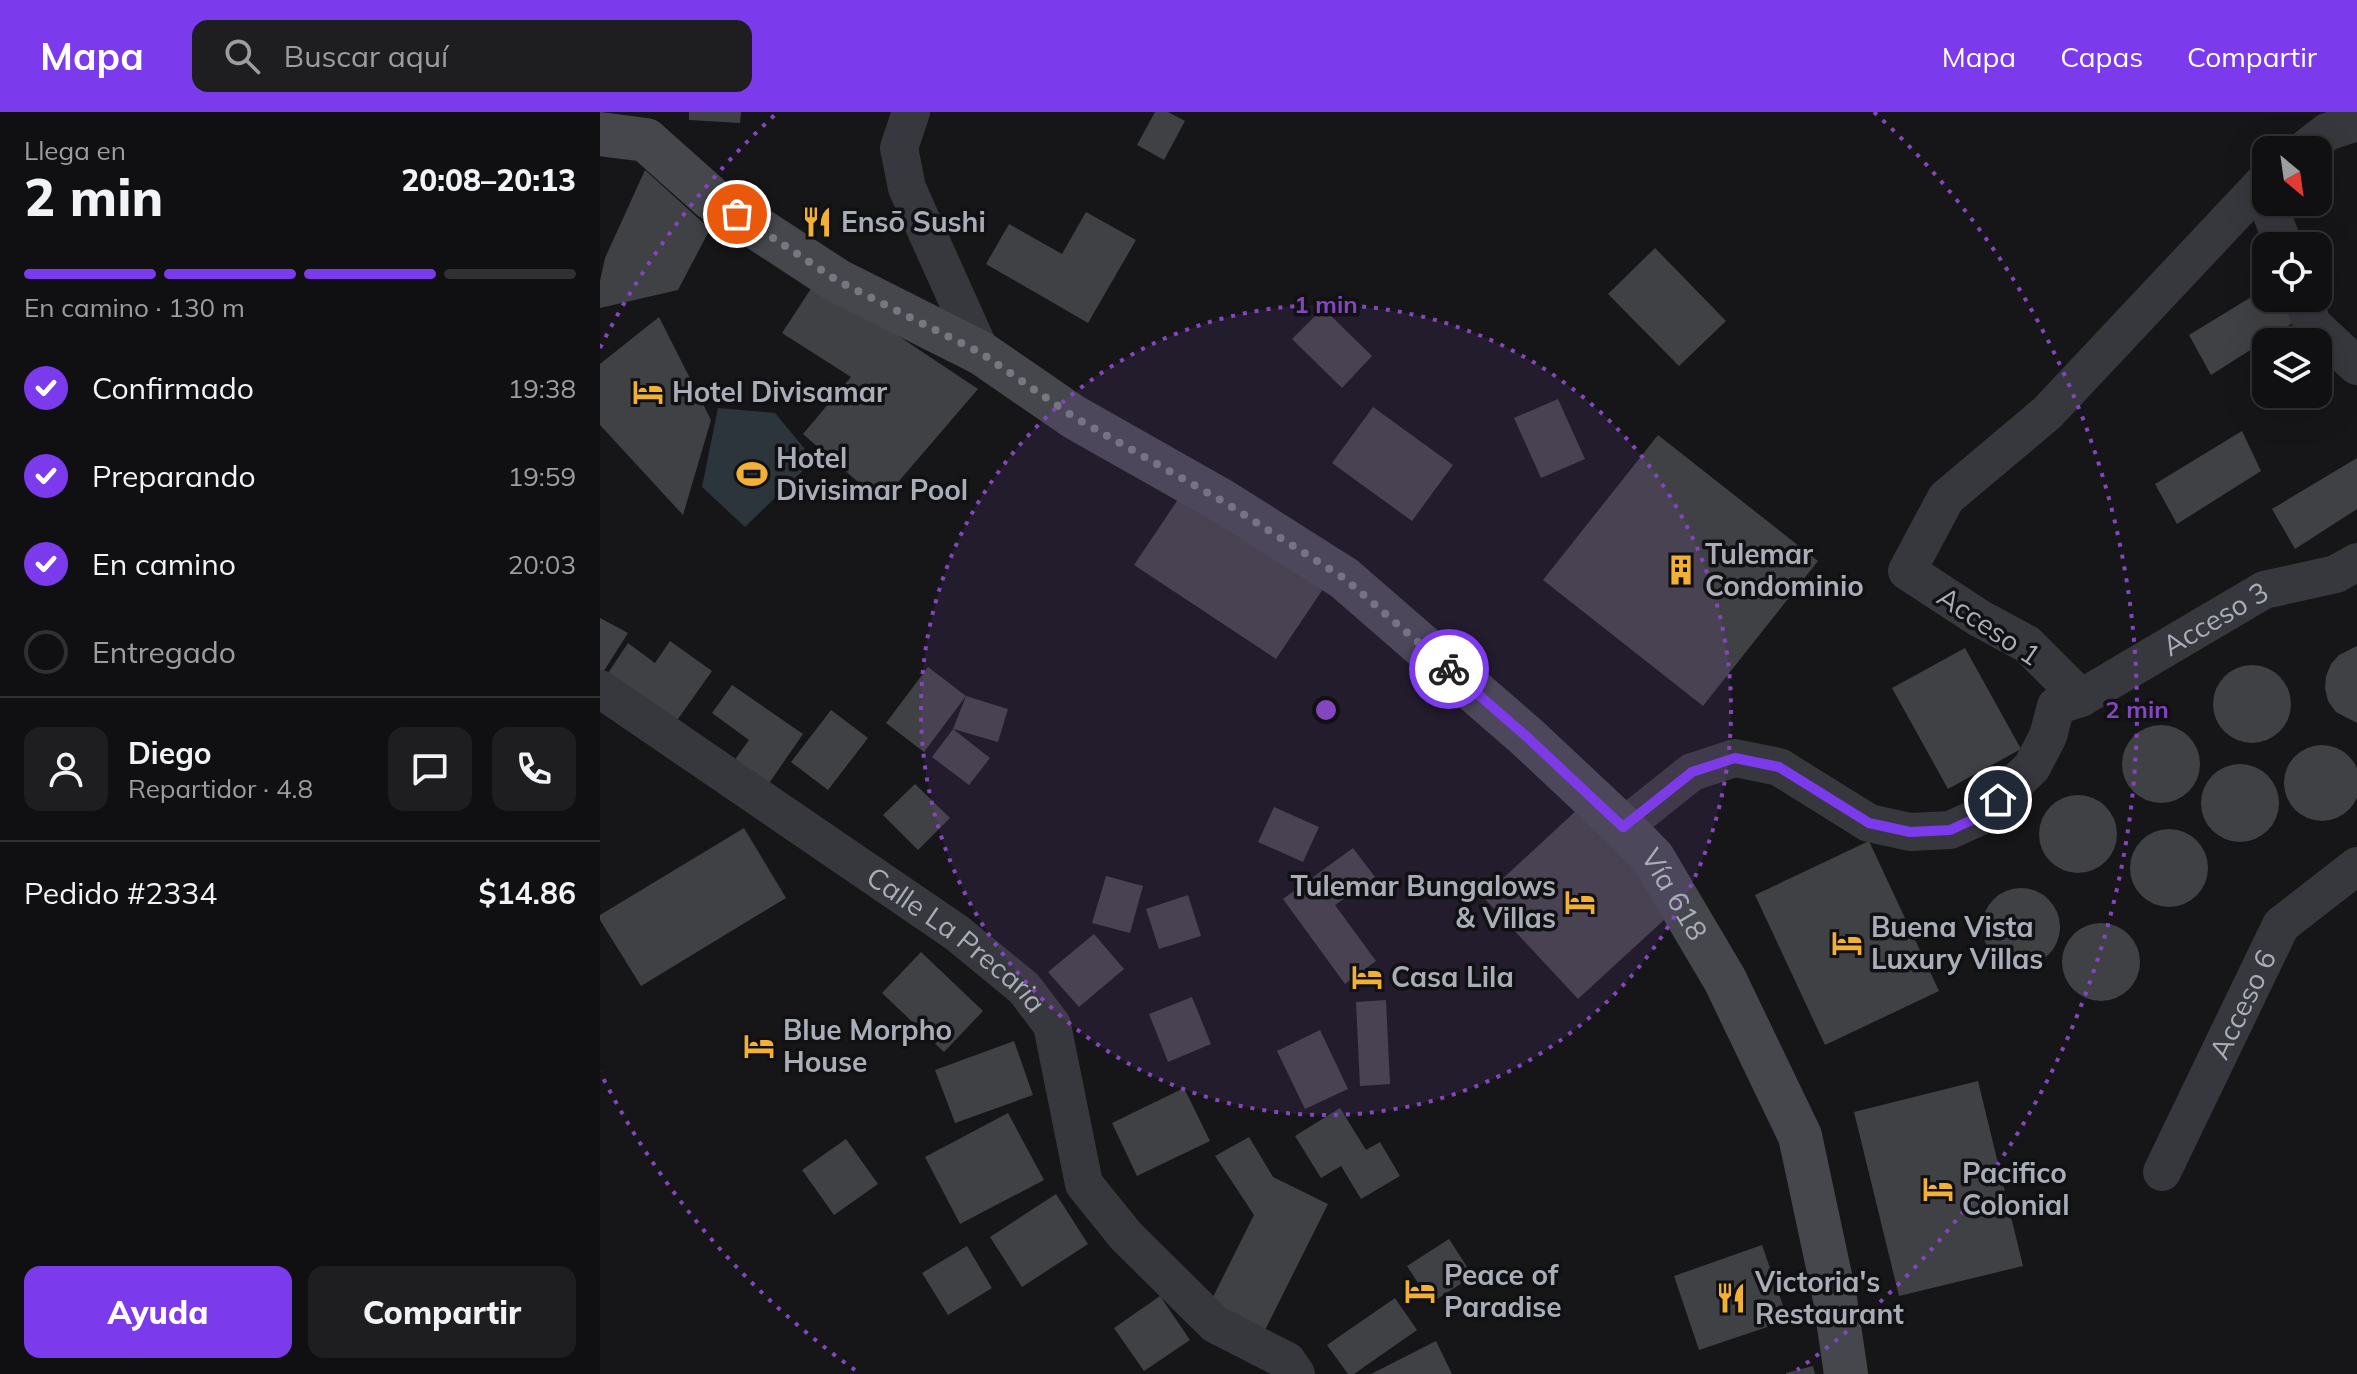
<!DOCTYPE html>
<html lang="es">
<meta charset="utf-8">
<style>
:root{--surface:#101012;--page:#1e1e20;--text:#f1f3f6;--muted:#9c9d9f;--line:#303032;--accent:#7c3aed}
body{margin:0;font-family:Mulish,sans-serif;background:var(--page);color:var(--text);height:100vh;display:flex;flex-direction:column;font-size:30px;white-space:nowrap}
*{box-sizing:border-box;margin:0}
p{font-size:26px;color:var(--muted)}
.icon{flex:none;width:44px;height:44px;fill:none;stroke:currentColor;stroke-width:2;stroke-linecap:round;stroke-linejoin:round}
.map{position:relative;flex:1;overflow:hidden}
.sheet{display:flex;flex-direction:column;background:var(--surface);width:600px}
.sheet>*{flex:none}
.needle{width:52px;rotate:151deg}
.fabs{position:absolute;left:1652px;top:24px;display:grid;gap:16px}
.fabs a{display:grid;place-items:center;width:80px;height:80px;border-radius:16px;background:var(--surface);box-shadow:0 8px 32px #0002,0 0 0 2px var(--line);font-size:40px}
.pin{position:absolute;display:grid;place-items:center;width:68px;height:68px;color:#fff;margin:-34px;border:4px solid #fff;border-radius:50%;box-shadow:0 2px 8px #0007}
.courier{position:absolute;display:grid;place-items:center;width:80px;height:80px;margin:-40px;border:6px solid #7c3aed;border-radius:50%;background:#fff;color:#222;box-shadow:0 2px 10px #0007}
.overview em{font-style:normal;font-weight:800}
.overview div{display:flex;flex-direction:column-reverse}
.overview{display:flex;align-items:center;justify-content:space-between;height:136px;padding:0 24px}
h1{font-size:52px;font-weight:800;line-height:60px}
.bar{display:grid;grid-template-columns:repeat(4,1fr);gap:12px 8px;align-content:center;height:96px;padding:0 24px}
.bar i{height:10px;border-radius:6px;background:var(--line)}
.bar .selected{background:var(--accent)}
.bar p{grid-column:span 4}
.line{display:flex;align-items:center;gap:20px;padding:0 24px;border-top:2px solid var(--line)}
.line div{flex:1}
.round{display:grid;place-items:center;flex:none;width:84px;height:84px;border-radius:16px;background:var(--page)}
ol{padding:0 24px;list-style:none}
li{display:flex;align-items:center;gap:24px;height:88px}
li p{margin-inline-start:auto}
li .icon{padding:8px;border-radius:50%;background:var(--accent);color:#fff;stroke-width:4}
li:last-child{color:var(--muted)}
li i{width:44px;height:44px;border:4px solid var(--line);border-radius:50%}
.cta{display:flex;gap:16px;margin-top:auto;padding:16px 24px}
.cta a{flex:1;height:92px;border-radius:16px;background:var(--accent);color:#fff;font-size:32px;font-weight:800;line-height:92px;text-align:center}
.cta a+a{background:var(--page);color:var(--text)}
header{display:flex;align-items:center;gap:48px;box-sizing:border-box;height:112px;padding:0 40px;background:var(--accent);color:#fff}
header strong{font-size:38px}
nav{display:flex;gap:44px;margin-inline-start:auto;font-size:28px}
.search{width:560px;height:72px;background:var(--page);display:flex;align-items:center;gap:20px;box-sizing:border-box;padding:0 28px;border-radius:16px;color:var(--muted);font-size:30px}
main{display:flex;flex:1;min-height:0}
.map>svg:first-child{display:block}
.water{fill:#2c353c}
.building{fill:#404145}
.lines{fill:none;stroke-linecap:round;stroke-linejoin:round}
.street{stroke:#37383d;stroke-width:38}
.secondary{stroke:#45474d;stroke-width:44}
.done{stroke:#757880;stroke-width:8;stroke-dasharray:0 14.4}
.route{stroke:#7c3aed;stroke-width:10}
.ring{fill:none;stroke:#8446be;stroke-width:4;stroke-dasharray:4 8}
.labels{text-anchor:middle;stroke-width:7;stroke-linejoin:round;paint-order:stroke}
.poi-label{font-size:28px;font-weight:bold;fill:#a8adb8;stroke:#111113;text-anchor:start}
.street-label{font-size:28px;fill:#a8adb8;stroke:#111113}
.centre{fill:#8446be;stroke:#111113;stroke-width:4}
.ring-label{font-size:24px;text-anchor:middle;font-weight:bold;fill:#8446be;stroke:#111113;stroke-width:7;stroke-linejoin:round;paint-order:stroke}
</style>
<header>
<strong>Mapa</strong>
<div class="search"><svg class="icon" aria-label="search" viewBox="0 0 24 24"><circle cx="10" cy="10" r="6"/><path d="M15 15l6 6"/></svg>Buscar aquí</div>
<nav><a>Mapa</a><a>Capas</a><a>Compartir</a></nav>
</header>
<main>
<section class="sheet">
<div class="overview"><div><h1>2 min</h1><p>Llega en</p></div><em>20:08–20:13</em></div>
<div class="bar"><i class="selected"></i><i class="selected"></i><i class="selected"></i><i></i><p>En camino · 130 m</p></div>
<ol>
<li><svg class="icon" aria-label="check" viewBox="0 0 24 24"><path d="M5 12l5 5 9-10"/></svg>Confirmado<p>19:38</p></li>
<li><svg class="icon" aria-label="check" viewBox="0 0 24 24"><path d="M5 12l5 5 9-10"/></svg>Preparando<p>19:59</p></li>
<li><svg class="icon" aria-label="check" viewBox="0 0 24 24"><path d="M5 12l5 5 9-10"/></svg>En camino<p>20:03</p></li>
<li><i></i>Entregado</li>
</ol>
<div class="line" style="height:144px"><a class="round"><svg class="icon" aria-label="person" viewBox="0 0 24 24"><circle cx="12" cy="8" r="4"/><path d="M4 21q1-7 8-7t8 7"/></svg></a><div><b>Diego</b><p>Repartidor · 4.8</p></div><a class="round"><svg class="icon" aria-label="chat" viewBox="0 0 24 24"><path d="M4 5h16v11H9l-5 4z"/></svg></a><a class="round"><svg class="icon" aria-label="phone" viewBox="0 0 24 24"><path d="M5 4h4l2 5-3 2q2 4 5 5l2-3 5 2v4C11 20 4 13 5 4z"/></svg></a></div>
<div class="line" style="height:104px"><div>Pedido #2334</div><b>$14.86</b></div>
<div class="cta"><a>Ayuda</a><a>Compartir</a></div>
</section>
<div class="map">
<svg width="1757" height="1262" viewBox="0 0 1757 1262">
<rect width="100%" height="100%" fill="#161618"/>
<polygon class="water" points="118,296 175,301 214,348 145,415 102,375"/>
<g class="building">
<polygon points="89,0 141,0 140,11 89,8"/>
<polygon points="555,0 568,0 585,9 564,48 537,33"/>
<polygon points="45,58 110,117 78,178 0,196 0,169 5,146"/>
<polygon points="486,100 536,128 488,211 386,152 409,112 462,142"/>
<polygon points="1055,136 1126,209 1079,254 1008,182"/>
<polygon points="216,169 378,277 281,390 203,322 251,265 182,221"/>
<polygon points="1666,176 1666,186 1684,186 1696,209 1611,263 1589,223"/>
<polygon points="723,196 772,244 742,276 692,227"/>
<polygon points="59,205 111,308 83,403 0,313 0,252"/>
<polygon points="958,287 985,347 941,366 914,306"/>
<polygon points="773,295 853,353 812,409 732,351"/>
<polygon points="1642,319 1661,359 1577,412 1555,372"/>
<polygon points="1058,323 1218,449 1103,594 943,468"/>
<polygon points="1757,346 1757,397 1695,437 1672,397"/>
<polygon points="585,377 727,471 676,547 534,453"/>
<polygon points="0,506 28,521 0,565"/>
<polygon points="70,529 112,559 73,614 4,567 28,531 55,551"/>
<polygon points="1757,534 1757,611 1736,600 1728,589 1725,576 1726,564 1731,552 1739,543"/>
<polygon points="1365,536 1421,637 1348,677 1292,576"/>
<circle cx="1652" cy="592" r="39"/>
<polygon points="328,555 366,584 324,640 286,611"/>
<polygon points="132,573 203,622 165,677 131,653 149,628 112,601"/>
<polygon points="366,584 408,597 398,630 353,617 390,646 369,673 332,645 353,617"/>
<polygon points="231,598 268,626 228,678 191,650"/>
<circle cx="1561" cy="652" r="39"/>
<circle cx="1722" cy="671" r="38"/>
<circle cx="1640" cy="691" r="39"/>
<polygon points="315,672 350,706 318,738 283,703"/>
<circle cx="1478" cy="722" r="39"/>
<polygon points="981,694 1077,796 978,887 883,785"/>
<polygon points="674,695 719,715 703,750 658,730"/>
<polygon points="144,716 186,786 41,874 0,808 0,803"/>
<circle cx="1569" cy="756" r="39"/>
<polygon points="1269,729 1339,879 1225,933 1155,783"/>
<polygon points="753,736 775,765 735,793 776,849 745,872 683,787"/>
<polygon points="506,764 543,774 530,821 492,811"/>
<circle cx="1421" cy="815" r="39"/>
<polygon points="588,783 601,824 559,837 546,797"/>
<circle cx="1501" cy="850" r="39"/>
<polygon points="494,822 524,857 479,895 448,860"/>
<polygon points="321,840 383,899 344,940 282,881"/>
<polygon points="592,885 611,932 568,950 549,902"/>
<polygon points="786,888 790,972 760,974 756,890"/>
<polygon points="720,918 748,977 705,997 677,939"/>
<polygon points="414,929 433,983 355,1011 335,958"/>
<polygon points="1378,969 1423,1154 1299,1184 1254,1000"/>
<polygon points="584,976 610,1029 537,1064 512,1011"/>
<polygon points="740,996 766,1038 780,1030 800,1064 761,1087 741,1054 721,1066 695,1024"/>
<polygon points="408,1001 444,1068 360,1112 325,1045"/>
<polygon points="649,1025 673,1065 728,1092 662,1224 607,1197 654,1103 615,1044"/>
<polygon points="246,1027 278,1072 234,1103 202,1058"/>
<polygon points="456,1082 488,1132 422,1175 390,1125"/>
<polygon points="849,1127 873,1164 831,1191 807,1154"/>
<polygon points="1162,1133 1188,1208 1099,1238 1074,1164"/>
<polygon points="367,1134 392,1176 348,1203 322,1161"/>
<polygon points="560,1184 590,1228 544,1259 514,1216"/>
<polygon points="795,1186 817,1218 754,1262 748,1262 727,1233"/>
<polygon points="836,1229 852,1262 771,1262"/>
<polygon points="1213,1254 1215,1262 1186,1262 1186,1261"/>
</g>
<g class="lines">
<g class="street">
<polyline points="311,0 299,36 307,76 381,241"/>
<polyline points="1704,38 1727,20 1757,10"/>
<polyline points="1667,90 1684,134"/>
<polyline points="1703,186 1712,212 1757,254"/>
<path id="s1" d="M0 577 357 821 424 876 452 913 484 1072 526 1124 615 1212 687 1249 696 1262"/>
<path id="s2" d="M1481 586 1664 478 1736 462 1757 450"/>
<polyline points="1023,715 1092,660 1135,646 1179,655 1269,711 1310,720 1350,718 1381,704 1432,655 1448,624 1456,594 1481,586 1427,532 1379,506 1307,459 1346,386 1447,301 1666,68"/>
<path id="s3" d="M1562 1060 1681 813 1757 754"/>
</g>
<path class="secondary" id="s4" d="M0 22 46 28 111 86 238 169 381 241 474 305 624 390 744 466 927 625 1023 715 1053 746 1125 868 1200 1024 1235 1187 1246 1262"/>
</g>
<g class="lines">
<polyline class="done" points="137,102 238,169 381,241 474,305 624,390 720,451 744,466 849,557"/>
<polyline class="route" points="849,557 927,625 1023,715 1092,660 1135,646 1179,655 1269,711 1310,720 1350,718 1381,704 1398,688"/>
</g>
<circle cx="726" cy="598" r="405" fill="#8446be" fill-opacity=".12"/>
<g class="ring">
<circle cx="726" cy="598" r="405"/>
<path d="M255 1258A811 811 0 0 1 0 960M0 236A811 811 0 0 1 178 0M1274 0A811 811 0 0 1 1197 1258"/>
</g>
<defs>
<g id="restaurant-bare" transform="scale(2.4)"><path d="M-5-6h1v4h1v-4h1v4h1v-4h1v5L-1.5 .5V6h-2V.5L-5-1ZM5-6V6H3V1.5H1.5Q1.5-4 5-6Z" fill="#f2b134" stroke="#111113" stroke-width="2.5" paint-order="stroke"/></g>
<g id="hotel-bare" transform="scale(2.4)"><path d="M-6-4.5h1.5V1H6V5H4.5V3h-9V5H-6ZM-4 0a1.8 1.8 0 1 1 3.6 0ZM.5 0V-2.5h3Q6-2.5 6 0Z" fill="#f2b134" stroke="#111113" stroke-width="2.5" paint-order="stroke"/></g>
<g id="stadium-bare" transform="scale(2.4)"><path d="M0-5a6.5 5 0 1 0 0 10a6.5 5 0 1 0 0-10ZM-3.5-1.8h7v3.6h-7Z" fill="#f2b134" stroke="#111113" stroke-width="2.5" paint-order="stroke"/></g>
<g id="building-bare" transform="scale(2.4)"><path d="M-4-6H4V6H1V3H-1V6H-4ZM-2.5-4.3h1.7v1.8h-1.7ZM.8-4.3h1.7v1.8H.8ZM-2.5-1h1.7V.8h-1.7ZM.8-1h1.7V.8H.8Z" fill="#f2b134" stroke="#111113" stroke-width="2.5" paint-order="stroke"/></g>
</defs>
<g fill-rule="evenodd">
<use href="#restaurant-bare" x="217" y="110"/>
<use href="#hotel-bare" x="48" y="280"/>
<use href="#stadium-bare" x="152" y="362"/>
<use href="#building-bare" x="1081" y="458"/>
<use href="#hotel-bare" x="980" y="790"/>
<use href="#hotel-bare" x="1247" y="831"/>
<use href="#hotel-bare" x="767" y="865"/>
<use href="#hotel-bare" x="159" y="934"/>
<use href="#hotel-bare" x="1338" y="1077"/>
<use href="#hotel-bare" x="820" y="1179"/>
<use href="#restaurant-bare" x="1131" y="1186"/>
</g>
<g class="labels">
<g class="poi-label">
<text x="241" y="120">Ensō Sushi</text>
<text x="72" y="290">Hotel Divisamar</text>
<text x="176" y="356">Hotel<tspan x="176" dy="32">Divisimar Pool</tspan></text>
<text x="1105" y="452">Tulemar<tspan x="1105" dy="32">Condominio</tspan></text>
<text x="956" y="784" text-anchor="end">Tulemar Bungalows<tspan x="956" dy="32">&amp; Villas</tspan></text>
<text x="1271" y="825">Buena Vista<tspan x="1271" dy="32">Luxury Villas</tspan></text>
<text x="791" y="875">Casa Lila</text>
<text x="183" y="928">Blue Morpho<tspan x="183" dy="32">House</tspan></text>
<text x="1362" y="1071">Pacifico<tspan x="1362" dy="32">Colonial</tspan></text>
<text x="844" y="1173">Peace of<tspan x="844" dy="32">Paradise</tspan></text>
<text x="1155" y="1180">Victoria's<tspan x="1155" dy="32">Restaurant</tspan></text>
</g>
<g class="street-label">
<text dy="10" stroke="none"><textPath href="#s2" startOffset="156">Acceso 3</textPath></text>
<text transform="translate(1389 514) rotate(34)" y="10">Acceso 1</text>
<text dy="10" stroke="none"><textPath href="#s4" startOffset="1332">Vía 618</textPath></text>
<text dy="10" stroke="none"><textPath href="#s1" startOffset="436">Calle La Precaria</textPath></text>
<text dy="10" stroke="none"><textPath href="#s3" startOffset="186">Acceso 6</textPath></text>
</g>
</g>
<circle cx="726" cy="598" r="12" class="centre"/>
<g class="ring-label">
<text x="726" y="201">1 min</text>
<text x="1537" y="606">2 min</text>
</g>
</svg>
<div class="fabs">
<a><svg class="needle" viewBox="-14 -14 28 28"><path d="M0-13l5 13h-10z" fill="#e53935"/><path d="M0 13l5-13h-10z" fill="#9c9d9f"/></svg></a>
<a><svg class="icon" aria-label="locate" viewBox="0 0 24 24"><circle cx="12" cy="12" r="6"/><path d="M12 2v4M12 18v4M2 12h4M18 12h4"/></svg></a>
<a><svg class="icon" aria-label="layers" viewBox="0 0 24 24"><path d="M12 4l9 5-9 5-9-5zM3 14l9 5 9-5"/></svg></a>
</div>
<div class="pin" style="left:137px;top:102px;background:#ea580c"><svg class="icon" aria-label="bag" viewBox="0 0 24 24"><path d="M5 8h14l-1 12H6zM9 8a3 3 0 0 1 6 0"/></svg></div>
<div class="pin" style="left:1398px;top:688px;background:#1f2937"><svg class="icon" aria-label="home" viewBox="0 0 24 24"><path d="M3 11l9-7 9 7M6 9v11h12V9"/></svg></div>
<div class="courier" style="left:849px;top:557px"><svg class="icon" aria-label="bike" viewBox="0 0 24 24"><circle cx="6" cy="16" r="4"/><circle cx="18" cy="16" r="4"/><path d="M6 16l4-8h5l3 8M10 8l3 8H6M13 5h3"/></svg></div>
</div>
</main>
